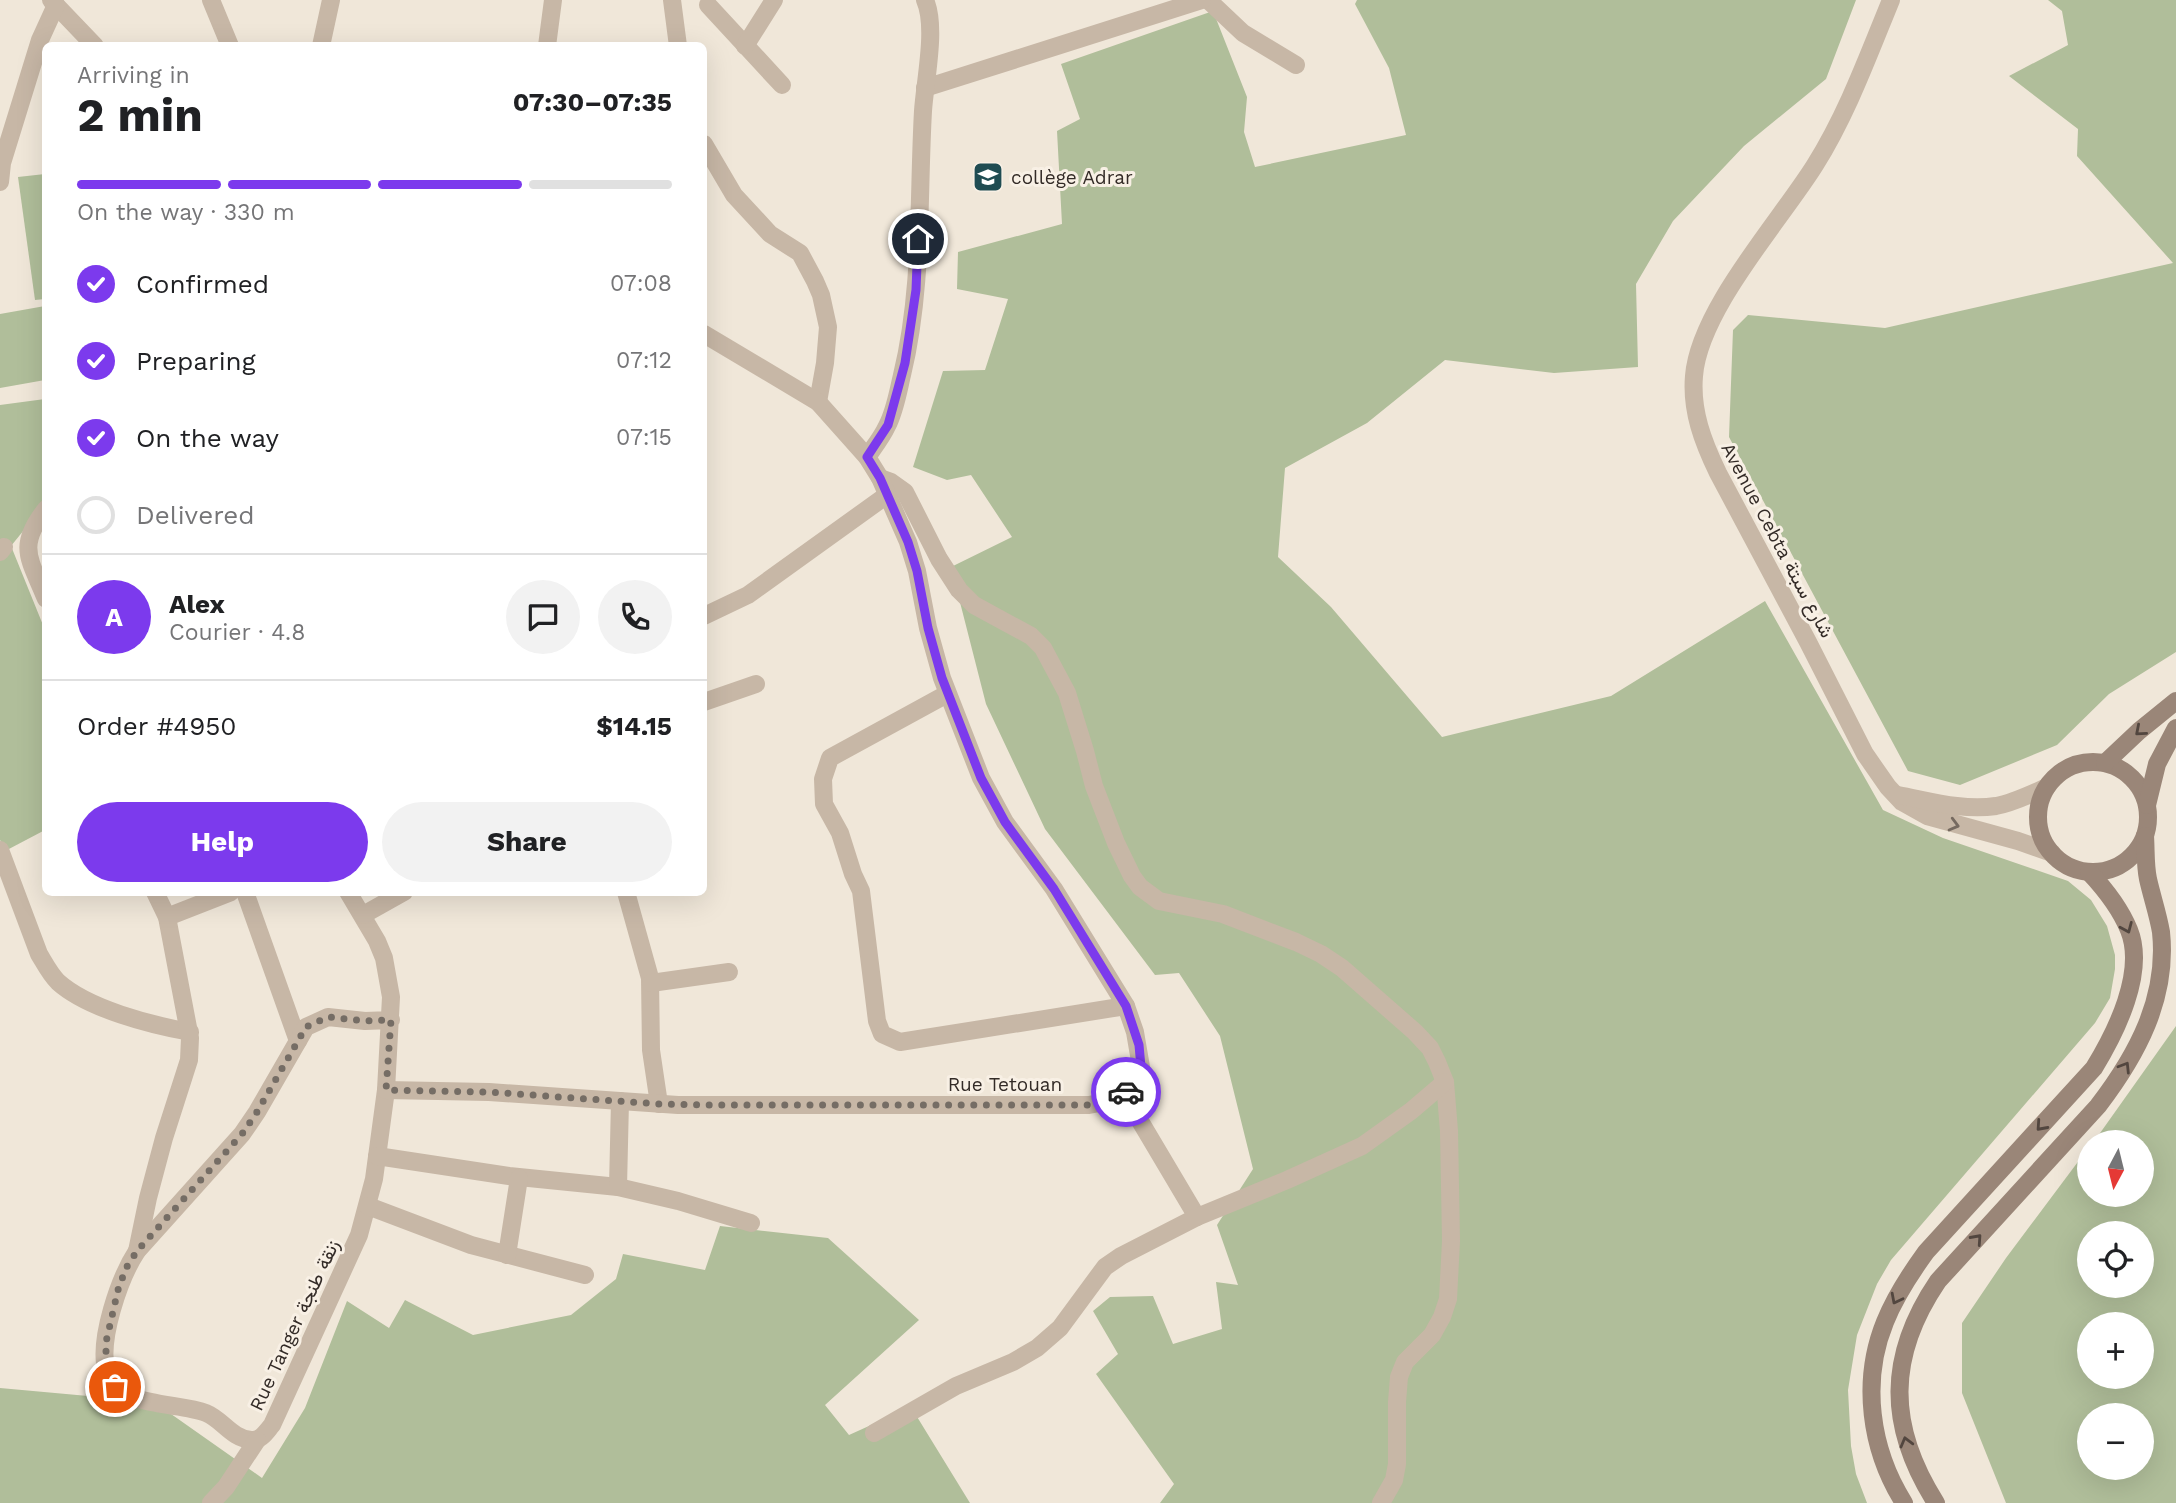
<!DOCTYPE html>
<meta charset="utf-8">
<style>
:root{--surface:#fff;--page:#f2f2f2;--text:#202124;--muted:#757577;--line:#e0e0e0;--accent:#7c3aed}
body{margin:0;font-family:"Work Sans",Vazirmatn,sans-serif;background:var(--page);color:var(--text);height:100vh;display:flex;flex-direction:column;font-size:26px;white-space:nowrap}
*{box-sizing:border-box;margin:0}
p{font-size:23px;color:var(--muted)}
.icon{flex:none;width:38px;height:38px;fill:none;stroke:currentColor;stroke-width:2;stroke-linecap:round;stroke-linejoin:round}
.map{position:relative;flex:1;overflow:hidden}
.side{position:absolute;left:42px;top:42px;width:665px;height:854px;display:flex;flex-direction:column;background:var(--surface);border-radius:10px;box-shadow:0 7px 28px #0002}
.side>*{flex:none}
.needle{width:46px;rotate:187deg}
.controls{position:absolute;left:2077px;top:1130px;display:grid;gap:14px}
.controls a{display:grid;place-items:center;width:77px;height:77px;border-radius:50%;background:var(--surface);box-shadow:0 7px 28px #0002;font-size:35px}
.pin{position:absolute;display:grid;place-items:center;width:60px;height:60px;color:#fff;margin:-30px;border:4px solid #fff;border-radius:50%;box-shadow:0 2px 7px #0007}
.courier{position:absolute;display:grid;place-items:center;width:70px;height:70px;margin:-35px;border:5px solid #7c3aed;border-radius:50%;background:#fff;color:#222;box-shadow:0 2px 9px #0007}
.headline em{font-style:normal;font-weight:700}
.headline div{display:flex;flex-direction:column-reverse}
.headline{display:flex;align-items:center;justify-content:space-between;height:119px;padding:0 35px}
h1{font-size:46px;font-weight:700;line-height:52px}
.bar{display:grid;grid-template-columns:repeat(4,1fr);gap:10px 7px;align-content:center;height:84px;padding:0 35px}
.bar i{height:9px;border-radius:5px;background:var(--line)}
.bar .active{background:var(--accent)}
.bar p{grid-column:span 4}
.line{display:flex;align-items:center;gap:18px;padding:0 35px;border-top:2px solid var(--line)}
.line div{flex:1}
.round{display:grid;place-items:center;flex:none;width:74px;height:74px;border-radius:37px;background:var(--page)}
ol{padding:0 35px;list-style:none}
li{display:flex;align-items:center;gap:21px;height:77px}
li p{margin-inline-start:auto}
li .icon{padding:7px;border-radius:50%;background:var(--accent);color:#fff;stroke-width:4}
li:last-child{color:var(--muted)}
li i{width:38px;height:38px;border:4px solid var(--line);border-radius:50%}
.button{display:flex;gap:14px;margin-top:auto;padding:14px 35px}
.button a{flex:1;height:80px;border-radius:42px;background:var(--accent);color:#fff;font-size:28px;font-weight:700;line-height:80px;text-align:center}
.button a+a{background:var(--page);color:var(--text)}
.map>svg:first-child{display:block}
.green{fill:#b0be9a;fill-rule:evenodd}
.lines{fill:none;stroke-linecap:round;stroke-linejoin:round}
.minor{stroke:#c7b7a6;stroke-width:18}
.tertiary{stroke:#c7b7a6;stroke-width:18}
.secondary{stroke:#9a8678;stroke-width:18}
.oneway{stroke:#52463f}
.oneway2{stroke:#766a60}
.done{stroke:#756d65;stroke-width:7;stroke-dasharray:0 12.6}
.route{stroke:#7c3aed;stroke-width:9}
.labels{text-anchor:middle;stroke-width:6;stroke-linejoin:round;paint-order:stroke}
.poi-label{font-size:19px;fill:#332b27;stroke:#f8f0e5;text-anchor:start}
.street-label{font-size:19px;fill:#332b27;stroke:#f8f0e5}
</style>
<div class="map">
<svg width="2176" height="1503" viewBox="0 0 2176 1503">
<rect width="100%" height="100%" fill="#f0e7d9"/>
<g class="green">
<polygon points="1357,0 1856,0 1826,79 1744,146 1673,221 1636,284 1638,367 1554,373 1445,360 1367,423 1285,468 1278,557 1331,607 1442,737 1611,696 1765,601 1883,810 1943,838 2068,881 2091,900 2107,926 2115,955 2115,969 2110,998 2095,1023 1891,1260 1877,1284 1857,1335 1848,1390 1851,1446 1856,1474 1867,1503 1160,1503 1174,1484 1096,1374 1118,1354 1093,1311 1110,1297 1153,1296 1173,1344 1222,1329 1216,1282 1238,1285 1217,1225 1253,1169 1220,1036 1179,973 1155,975 1045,829 986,704 951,567 1012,537 971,475 947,480 913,467 943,371 985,370 1008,299 957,289 958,252 1062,224 1057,131 1080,119 1061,64 1213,11 1247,97 1244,132 1255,167 1406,135 1389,68 1355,4"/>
<polygon points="2048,0 2176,0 2176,652 2109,694 2057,745 1960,785 1908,771 1729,437 1733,330 1748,315 1885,328 2173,263 2077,156 2078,129 2009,76 2068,45 2062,11"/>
<polygon points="45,174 45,299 35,300 18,177"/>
<polygon points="45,306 45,380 0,388 0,314"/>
<polygon points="45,399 45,504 11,546 45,630 45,830 7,850 0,840 0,405"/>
<path d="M2176 1026V1503H2006L1962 1393V1323L2006 1258 2089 1147 2090 1195H2142V1143H2093ZM2090 1234H2142V1286H2090ZM2090 1325H2142V1377H2090ZM2090 1416H2142V1468H2090Z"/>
<polygon points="720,1226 828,1238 919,1320 825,1405 849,1435 911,1407 970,1503 0,1503 0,1388 154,1402 262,1478 305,1408 347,1301 389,1328 405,1300 473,1335 571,1315 616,1279 623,1254 705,1270"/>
</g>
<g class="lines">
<g class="minor">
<polyline points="51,0 95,46"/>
<polyline points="211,0 230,46"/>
<polyline points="672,0 678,46"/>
<polyline points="1208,0 1243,33 1296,65"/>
<polyline points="708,5 782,85"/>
<polyline points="321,46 331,0"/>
<polyline points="547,46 553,0"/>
<polyline points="745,46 774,0"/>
<polyline points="925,88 1202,0"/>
<polyline points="704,144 734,195 770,234 800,253 815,281 821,295 828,327 825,363 818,402"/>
<polyline points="0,182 2,163 40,40 56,5"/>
<path d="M867 457C874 447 882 437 887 426 895 411 898 392 902 375 923 289 918 199 923 111 925 80 937 27 925 0"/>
<polyline points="880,478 891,482 905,492 939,559 959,590 974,605 1031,636 1043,648 1067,693 1085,751 1094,786 1116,843 1132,876 1140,887 1159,901 1223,914 1296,942 1321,954 1342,968 1415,1032 1430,1048 1437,1062 1445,1082 1449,1131 1451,1241 1448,1299 1442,1317 1432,1335 1405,1362 1399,1377 1397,1402 1397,1464 1394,1480 1381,1503"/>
<path d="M46 509C16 547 30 559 46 599"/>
<polyline points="0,552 4,547"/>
<polyline points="704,616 748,595 887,495"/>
<polyline points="947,694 830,758 823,779 824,804 840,833 853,874 861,891 877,1021 882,1034 900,1042 1126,1006"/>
<polyline points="704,702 756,684"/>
<path d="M0 850 39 954C45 964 50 974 58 982 88 1009 151 1025 190 1032"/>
<polyline points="245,892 298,1041"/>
<path d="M348 892 377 941 384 958 391 997 386 1090 374 1179 359 1235 272 1425C266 1432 261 1441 251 1440 231 1438 223 1420 206 1413 178 1402 118 1408 107 1373 97 1341 120 1277 137 1251L242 1134 257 1112 306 1027 328 1017 365 1021 391 1020"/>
<polyline points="626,892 650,978 651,1050 659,1104"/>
<polyline points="363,915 404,892"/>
<polyline points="167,917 231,892"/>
<polyline points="651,983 729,972"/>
<polyline points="386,1090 489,1092 678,1105 1089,1105 1104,1102 1124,1094 1135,1082 1141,1067 1135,1032 1126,1006 1054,889 1005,822 981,778 942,678 928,628 917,571 908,542 880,478 867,457 818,402 704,334"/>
<polyline points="1124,1094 1197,1217"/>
<polyline points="377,1156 509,1176 618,1187 678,1201 751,1223"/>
<polyline points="618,1187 620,1101"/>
<polyline points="368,1206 471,1245 585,1275"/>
<polyline points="137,1251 148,1198 164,1138 189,1060 190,1038 167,917 155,892"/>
<polyline points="507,1255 519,1178"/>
<polyline points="874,1433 956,1386 1013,1362 1037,1348 1060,1328 1105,1267 1121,1256 1197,1217 1287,1180 1362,1146 1411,1111 1445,1082"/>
<polyline points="211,1503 226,1487 257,1440"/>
</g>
<g class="tertiary">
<path d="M1891 0C1868 56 1847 114 1815 165 1780 221 1699 310 1694 376 1691 411 1703 442 1718 473L1808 642 1865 754 1888 787 1902 802 1927 816 2018 841 2052 853"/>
<path d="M1898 795C1930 801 1963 811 1996 806 2013 803 2031 794 2047 787"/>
</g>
<g class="secondary">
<circle cx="2093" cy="817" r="55"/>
<polyline points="2105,763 2139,731 2176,701"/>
<polyline points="2147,805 2157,764 2176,728"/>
<path d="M1904 1503C1870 1449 1861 1381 1885 1322 1895 1297 1910 1274 1926 1252L2094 1068C2116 1032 2146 972 2129 930 2120 908 2105 889 2089 872"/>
<path d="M1936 1503C1887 1426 1887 1356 1938 1281L2098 1106C2137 1055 2168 998 2161 932 2158 914 2152 897 2148 879 2145 865 2146 850 2145 836"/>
</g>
</g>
<defs><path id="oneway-chevron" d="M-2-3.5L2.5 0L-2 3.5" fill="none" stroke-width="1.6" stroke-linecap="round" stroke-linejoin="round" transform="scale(1.75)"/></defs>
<g class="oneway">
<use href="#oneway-chevron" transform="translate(2140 731) rotate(139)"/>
<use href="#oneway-chevron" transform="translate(2127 928) rotate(67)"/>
<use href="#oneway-chevron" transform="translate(2125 1067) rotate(-58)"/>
<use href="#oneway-chevron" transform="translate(2041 1126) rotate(132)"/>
<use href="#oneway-chevron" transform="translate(1977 1239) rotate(-48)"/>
<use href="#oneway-chevron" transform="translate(1896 1299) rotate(117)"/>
<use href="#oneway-chevron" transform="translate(1906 1442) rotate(-105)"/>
</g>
<use class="oneway2" href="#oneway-chevron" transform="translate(1954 825) rotate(15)"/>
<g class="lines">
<polyline class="done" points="115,1387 108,1374 106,1366 106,1342 118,1290 126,1268 137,1251 242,1134 257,1112 306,1027 328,1017 365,1021 391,1020 386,1090 489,1092 659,1104 704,1105 1089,1105 1114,1099 1126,1092"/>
<polyline class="route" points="918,239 916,290 905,363 888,425 867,457 880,478 908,542 917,571 928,628 942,678 981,778 1005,822 1054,889 1126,1006 1139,1045 1141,1067 1135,1082 1126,1092"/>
</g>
<defs>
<g id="school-square" transform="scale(1.575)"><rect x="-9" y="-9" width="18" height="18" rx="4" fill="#1f4c52" stroke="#f8f0e5"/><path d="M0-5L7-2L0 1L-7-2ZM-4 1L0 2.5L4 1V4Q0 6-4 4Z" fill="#fff"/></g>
</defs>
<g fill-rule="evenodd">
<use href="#school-square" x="988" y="177"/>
</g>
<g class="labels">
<g class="poi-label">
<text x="1011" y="184">collège Adrar</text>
</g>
<g class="street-label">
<text transform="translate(1778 540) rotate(62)" y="7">Avenue Cebta شارع سبتة</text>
<text x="1005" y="1091">Rue Tetouan</text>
<text transform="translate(294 1325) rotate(-65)" y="7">Rue Tanger زنقة طنجة</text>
</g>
</g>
</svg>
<div class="controls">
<a><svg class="needle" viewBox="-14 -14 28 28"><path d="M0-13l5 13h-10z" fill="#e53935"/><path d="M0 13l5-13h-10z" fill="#757577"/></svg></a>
<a><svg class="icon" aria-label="locate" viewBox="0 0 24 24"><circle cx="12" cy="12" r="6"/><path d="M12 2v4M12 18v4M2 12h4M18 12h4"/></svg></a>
<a>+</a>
<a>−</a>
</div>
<div class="pin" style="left:115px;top:1387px;background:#ea580c"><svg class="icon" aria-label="bag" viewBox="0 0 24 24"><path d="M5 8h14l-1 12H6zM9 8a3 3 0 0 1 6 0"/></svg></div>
<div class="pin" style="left:918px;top:239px;background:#1f2937"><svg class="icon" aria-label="home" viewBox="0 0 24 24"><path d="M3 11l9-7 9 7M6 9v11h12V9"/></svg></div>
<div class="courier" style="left:1126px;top:1092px"><svg class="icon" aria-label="car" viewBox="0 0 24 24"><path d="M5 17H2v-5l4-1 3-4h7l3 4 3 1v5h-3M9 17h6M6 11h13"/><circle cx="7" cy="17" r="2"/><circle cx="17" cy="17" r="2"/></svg></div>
<section class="side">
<div class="headline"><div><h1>2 min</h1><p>Arriving in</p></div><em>07:30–07:35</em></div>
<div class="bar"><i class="active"></i><i class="active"></i><i class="active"></i><i></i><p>On the way · 330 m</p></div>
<ol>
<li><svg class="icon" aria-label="check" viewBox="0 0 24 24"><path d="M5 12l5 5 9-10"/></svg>Confirmed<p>07:08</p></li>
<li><svg class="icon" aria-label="check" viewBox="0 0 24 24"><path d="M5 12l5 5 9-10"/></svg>Preparing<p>07:12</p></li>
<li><svg class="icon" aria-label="check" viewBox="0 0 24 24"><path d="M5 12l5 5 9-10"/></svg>On the way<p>07:15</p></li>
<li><i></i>Delivered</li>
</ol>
<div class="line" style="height:126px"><b class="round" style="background:var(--accent);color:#fff">A</b><div><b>Alex</b><p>Courier · 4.8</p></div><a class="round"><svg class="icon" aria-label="chat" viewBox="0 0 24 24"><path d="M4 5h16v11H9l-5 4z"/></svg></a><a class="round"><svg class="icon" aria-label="phone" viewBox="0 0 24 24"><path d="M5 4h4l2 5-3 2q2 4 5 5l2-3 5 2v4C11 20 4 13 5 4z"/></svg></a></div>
<div class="line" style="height:91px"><div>Order #4950</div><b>$14.15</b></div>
<div class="button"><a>Help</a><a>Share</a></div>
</section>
</div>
